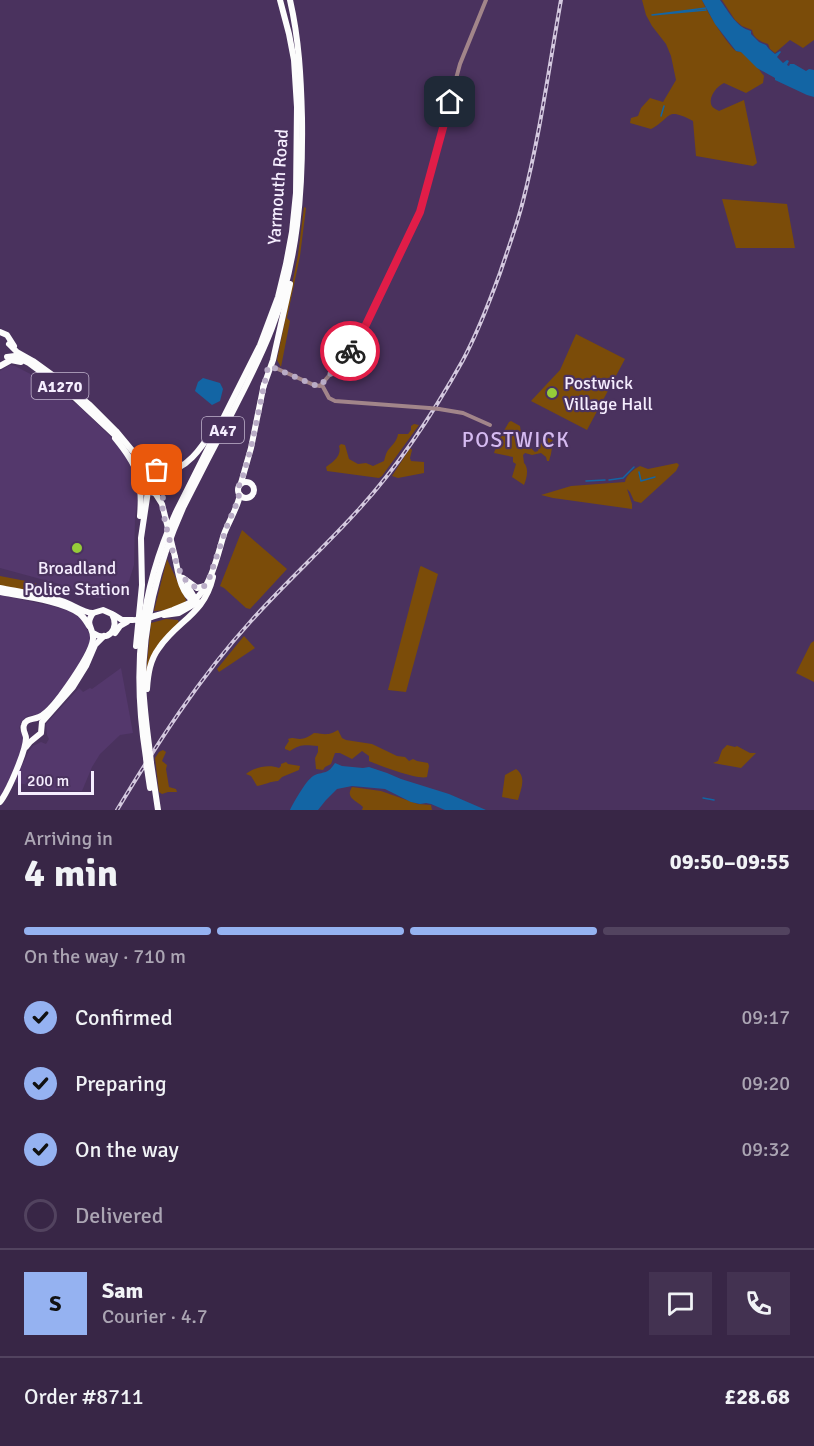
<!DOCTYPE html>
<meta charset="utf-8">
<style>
:root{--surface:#382646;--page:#433251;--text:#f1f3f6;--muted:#aba5b3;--line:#52435f;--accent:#95b2f1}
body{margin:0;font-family:Signika,sans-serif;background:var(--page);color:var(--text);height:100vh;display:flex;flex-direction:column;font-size:22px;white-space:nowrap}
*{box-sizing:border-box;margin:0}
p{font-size:20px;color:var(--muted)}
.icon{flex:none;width:33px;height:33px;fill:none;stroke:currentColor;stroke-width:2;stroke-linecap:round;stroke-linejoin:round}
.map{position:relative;height:810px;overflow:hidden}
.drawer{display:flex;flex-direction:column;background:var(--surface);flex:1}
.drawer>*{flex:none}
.scale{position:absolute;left:18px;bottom:15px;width:76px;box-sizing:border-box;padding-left:6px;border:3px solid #f5edfe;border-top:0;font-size:16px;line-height:21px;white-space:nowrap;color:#f5edfe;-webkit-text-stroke:4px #4a325e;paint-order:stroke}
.pin{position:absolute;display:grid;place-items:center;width:51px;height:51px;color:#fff;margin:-26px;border-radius:12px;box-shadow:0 3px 9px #0006}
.courier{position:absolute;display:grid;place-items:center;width:60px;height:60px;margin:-30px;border:4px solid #e11d48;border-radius:50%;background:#fff;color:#222;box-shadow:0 2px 8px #0007}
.head em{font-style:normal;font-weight:700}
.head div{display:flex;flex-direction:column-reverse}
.head{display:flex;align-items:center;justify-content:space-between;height:102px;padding:0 24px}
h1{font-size:39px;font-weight:700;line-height:45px}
.bar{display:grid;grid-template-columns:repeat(4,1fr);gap:9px 6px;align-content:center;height:72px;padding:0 24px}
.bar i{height:8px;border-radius:4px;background:var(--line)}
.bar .current{background:var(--accent)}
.bar p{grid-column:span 4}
.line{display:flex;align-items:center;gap:15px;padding:0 24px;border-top:2px solid var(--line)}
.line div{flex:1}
.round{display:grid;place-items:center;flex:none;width:63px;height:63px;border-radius:0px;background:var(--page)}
ol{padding:0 24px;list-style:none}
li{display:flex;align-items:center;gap:18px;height:66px}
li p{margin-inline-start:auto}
li .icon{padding:6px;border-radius:50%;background:var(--accent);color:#111;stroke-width:4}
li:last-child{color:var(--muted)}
li i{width:33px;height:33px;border:3px solid var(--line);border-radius:50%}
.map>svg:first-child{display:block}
.built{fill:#54386c}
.green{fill:#7b4c09}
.water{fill:#1365a4}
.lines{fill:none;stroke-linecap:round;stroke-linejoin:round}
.stream{stroke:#1365a4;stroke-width:1.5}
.minor{stroke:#a2858a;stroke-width:4}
.highway{stroke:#fcfcfc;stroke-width:6}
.rail-casing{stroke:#d4c9df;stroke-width:4}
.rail{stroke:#4a325e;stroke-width:1.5;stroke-dasharray:4.5;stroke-linecap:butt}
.minor-bridge{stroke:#a2858a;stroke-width:4}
.highway-bridge{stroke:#fcfcfc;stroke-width:6}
.done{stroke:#b9acc6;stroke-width:6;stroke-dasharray:0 10.8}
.route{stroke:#e11d48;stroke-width:8}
.poi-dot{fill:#96cc39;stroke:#4a325e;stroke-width:2}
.labels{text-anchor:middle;stroke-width:4.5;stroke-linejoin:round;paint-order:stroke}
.shield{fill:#4a325e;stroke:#c2b5ce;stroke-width:1.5}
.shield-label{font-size:16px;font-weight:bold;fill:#f5edfe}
.street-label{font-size:18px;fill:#f5edfe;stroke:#4a325e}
.poi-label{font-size:18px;fill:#f5edfe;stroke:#4a325e;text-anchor:start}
.quarter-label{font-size:21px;letter-spacing:1.5px;fill:#d6bbf1;stroke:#4a325e}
</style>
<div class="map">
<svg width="814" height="810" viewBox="0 0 814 810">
<rect width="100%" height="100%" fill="#4a325e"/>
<g class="built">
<polygon points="10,365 15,366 44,381 79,406 107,433 124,452 135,474 138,492 135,518 134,565 129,581 118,591 106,598 95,598 59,584 0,568 0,371"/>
<polygon points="0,595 52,606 69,611 80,617 90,635 90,642 76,669 62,690 40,714 27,716 21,722 19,728 23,735 23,743 16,765 0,799"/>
<polygon points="121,668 133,733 120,735 100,754 92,767 82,791 51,790 14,782 29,751 33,746 41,742 46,744 49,739 47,735 46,724 79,688 83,692 90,688 92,689"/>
</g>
<g class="green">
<path d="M642 0H702C706 10 728 46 736 51 738 52 739 51 741 52 750 57 758 68 764 76L763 83 746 93 724 83C717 86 709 96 711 104 712 108 716 109 719 111L744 100 757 163 753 166 696 156 693 121C665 106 672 118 651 129L630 123 631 118 638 116 641 108 650 98 663 102 676 80 671 56 666 44 652 26 646 15Z"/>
<path d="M722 0H814V40L803 48 790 40 775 53 770 49 768 44C761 42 753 38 752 30L742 26 735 20Z"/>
<polygon points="722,199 787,204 795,248 736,248"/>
<polygon points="304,207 306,208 300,256 287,318 290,321 281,367 277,360 298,255"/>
<polygon points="576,334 625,359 587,430 531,401 560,370"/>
<path d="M511 421 520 426 521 433 525 435 521 446 524 449 530 447 535 452 538 451C539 446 540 442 545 440V437L551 439 553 441 551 454 549 461H547L546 457 541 453 532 455 525 453 523 455 524 463C529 468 527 478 524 485L512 477 516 464 513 462V457L494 453 498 441 509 422Z"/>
<path d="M414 424 419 425 382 476 379 478 327 471 326 467C333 462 342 456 339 446L341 444 345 445 349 459 358 464 366 463 373 466 384 461C385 458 386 452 389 449 393 444 397 441 398 434H408L411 430V426Z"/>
<polygon points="410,448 412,450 410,458 411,461 424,462 424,473 398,478 392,476"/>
<path d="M677 463 679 465 676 471 641 503 634 501 630 492 627 489 632 504V509L553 498 541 495 571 486 625 482C626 475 634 469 640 466L648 469Z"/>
<polygon points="242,530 287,569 250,609 246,608 224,588 220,586"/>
<polygon points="167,559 186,600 185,604 165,610 154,611"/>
<polygon points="421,566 438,574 406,692 388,690 420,567"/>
<polygon points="0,576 31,582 49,588 50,591 48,594 46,594 0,586"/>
<polygon points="166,619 178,620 179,623 166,637 146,673 151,623"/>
<polygon points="244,636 255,648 219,672 217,669"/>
<polygon points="814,641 814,682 796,673 811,643"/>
<path d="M338 730 342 738 346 740 372 744 397 756 405 757 409 761 413 759 417 761 428 763 429 766 427 777C418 780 380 766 369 761V756L362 751 352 759 340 753H335L331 764 325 767 323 770 316 769 315 758 318 752V746C305 745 300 744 290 751L285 749V747L289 741 288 739C294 737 295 739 300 739 304 739 310 736 314 733 325 734 328 736 338 730Z"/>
<polygon points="727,745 735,747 737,746 750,753 756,753 741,768 713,763 718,761 722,750"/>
<polygon points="163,750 166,752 162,761 167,765 166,769 169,787 176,789 177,792 168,792 162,794 159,792 155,758 159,752"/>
<path d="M286 762 288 764 300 766 299 770 282 777 278 781C271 781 264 785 257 786L251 776 246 774C255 767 269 764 279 768L281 766V764Z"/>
<path d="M516 769C527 777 521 789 518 800L502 797 505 775Z"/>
<path d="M352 787 381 791 418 804 431 805 432 810H362L363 807C356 800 345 798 352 787Z"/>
</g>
<g class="water">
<path d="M702 0H720C729 12 736 27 751 31V34L759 42 766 45 769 49 775 54 780 51 781 52 777 57 783 63 787 60 789 61 787 65 789 66 790 64H794L806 71 809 69 814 70V97L807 95 775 80V78L757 68 741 52 736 51 715 24Z"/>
<polygon points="203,378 220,383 223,389 220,401 212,405 195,391 198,382"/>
<path d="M335 763 342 766 363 768 369 767 387 773 401 779 449 794 486 810H445L431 804 426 803 420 804 411 802 385 789 352 786 337 789 326 800 318 810H290C294 802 307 778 315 775 325 771 327 775 335 763Z"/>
</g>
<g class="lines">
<g class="stream">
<polyline points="706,8 652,15 706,10"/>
<polyline points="661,116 664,106"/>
<polyline points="639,472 641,481 655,477"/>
<polyline points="609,480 623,478 634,467"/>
<polyline points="586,481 605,480"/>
<polyline points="703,798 714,800"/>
</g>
<g class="minor">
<polyline points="271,366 314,385 320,386 347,355 360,337 420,212 460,64 486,0"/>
<polyline points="322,385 329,398 335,401 429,408"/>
<polyline points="439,409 463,413 490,425"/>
</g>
<g class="highway">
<polyline points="0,332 7,335 14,346"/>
<polyline points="9,344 17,352 33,361 62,382 90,405 116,431 145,466 153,470"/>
<polyline points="7,357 15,356 29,363 71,394 118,438"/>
<polyline points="0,366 11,360 21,362"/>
<polyline points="263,388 273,360 290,284"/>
<path d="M115 438C138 466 143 479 140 516"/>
<polyline points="137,462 142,469 144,477"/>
<circle cx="155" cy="481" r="12"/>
<path d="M161 471C186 474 204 444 216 425"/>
<circle cx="246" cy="490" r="8"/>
<polyline points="241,483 251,448 264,384"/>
<polyline points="155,493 162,504 166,520"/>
<path d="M175 557C178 571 180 593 194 601"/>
<polyline points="183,578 197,588 205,586"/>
<polyline points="187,585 197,602"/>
<path d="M0 588C21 592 42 595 62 601 72 604 83 613 93 613"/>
<path d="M0 592C21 596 64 601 80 614 84 617 86 621 89 626"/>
<polyline points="114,615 122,620 133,620"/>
<polyline points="164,615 179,613 198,602"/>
<path d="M151 617C159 615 165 613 173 610 180 607 187 605 194 600 211 588 218 553 224 534 229 521 237 509 240 495"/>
<polyline points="115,633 120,626 127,622"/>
<polyline points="136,646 142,585 141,538 148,491"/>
<path d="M147 689C148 674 150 660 159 648 178 620 204 615 213 577"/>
<polyline points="26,747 30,742 41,733 42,722 73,687 86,666 95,645 104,636"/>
<path d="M150 753C147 730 144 706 143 683 143 622 158 564 183 508 199 476 216 443 233 411 247 384 261 357 272 328 298 260 303 191 302 118 301 78 299 39 290 0"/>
<path d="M146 758C132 669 139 593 176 512L260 345 278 297 286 264 292 232 296 193 297 107 294 60 289 34 280 0"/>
<polyline points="151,763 158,810"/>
<polyline points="147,768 150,788"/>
<path d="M0 802C8 792 26 751 26 738 26 734 22 730 24 725 26 718 33 720 39 717 48 713 61 696 67 687 74 677 92 650 93 639 94 627 84 626 93 613L103 610 112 614C120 629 108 643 93 633"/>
</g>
<g class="rail-casing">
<path id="rail" d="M117 810C157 744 199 678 251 621 286 582 325 547 360 508 400 464 434 412 463 360 478 332 489 303 500 273 508 249 517 225 523 201 540 135 549 67 561 0"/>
</g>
<use href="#rail" class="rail"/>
<polyline class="minor-bridge" points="429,408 439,409"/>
<g class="highway-bridge">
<polyline points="166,520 175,557"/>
<polyline points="136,620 151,617"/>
<polyline points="150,753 151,763"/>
<polyline points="146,758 147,768"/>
</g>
</g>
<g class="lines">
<path class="done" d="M157 470C162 472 165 474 166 479 167 484 163 496 162 502 162 514 176 570 184 578 186 581 192 585 195 587 203 590 206 585 209 579L227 526 239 498 238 488 242 479 251 448 268 367 270 366 314 385 320 386 350 351"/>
<polyline class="route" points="350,351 360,337 420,212 450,102"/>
</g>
<g class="poi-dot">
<circle cx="552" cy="393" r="6"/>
<circle cx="77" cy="548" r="6"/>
</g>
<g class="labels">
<g class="shield">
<rect x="31.5" y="373" width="57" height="26" rx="4.5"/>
<rect x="202" y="417" width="42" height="26" rx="4.5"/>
</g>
<g class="shield-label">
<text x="60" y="392">A1270</text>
<text x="223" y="436">A47</text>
</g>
<g class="street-label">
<text transform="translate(278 187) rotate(-86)" y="6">Yarmouth Road</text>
</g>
<g class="poi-label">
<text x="564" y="389">Postwick<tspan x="564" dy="21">Village Hall</tspan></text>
<text x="77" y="574" text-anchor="middle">Broadland<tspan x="77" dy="21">Police Station</tspan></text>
</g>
<g class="quarter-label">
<text x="516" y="447">POSTWICK</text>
</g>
</g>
</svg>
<div class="scale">200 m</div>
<div class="pin" style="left:157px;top:470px;background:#ea580c"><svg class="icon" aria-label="bag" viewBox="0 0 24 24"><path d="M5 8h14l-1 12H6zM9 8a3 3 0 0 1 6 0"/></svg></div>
<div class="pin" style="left:450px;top:102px;background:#1f2937"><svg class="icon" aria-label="home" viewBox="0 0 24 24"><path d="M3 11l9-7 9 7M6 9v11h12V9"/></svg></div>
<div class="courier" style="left:350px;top:351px"><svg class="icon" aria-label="bike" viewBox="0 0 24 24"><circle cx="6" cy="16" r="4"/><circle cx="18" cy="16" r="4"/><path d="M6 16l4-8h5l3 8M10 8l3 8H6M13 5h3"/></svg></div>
</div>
<section class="drawer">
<div class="head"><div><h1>4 min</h1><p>Arriving in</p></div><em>09:50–09:55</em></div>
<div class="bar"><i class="current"></i><i class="current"></i><i class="current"></i><i></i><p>On the way · 710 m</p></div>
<ol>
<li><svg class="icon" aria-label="check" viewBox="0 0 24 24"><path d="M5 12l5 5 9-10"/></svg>Confirmed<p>09:17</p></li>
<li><svg class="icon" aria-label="check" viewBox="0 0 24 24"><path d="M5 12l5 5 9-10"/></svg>Preparing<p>09:20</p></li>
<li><svg class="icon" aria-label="check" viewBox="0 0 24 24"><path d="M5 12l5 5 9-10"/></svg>On the way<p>09:32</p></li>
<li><i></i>Delivered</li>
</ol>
<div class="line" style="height:108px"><b class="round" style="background:var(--accent);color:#111">S</b><div><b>Sam</b><p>Courier · 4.7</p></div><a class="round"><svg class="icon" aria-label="chat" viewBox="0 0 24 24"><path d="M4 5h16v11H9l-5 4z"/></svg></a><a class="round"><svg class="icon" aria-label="phone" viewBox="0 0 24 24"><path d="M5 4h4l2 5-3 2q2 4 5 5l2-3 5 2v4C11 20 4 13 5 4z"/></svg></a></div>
<div class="line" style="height:78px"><div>Order #8711</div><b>£28.68</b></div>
</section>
